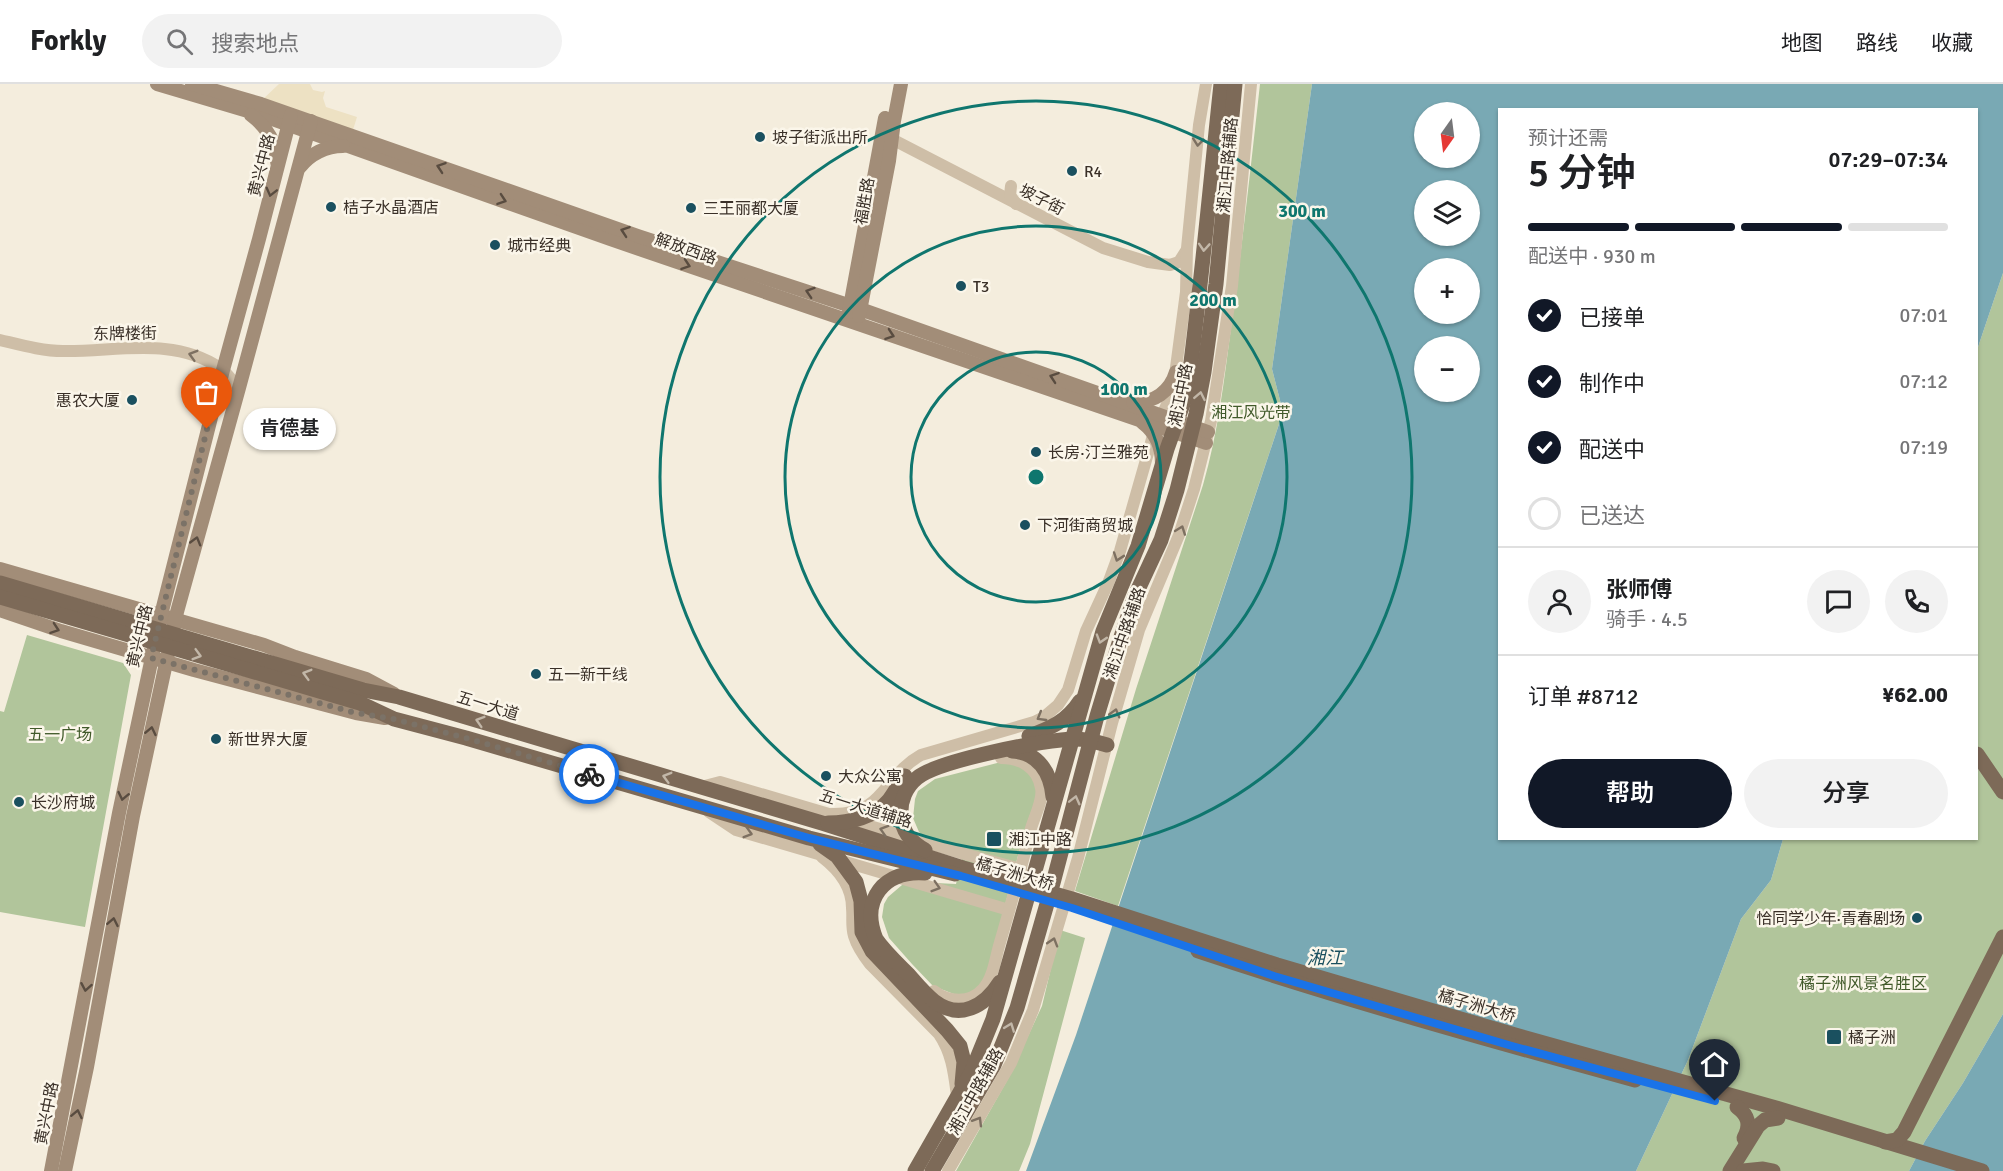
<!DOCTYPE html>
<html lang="zh">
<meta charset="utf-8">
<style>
:root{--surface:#fff;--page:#f2f2f2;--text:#202124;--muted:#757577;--line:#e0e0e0;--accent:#111827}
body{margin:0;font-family:Signika,"Noto Sans SC",sans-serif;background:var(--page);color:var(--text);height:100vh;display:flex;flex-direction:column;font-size:22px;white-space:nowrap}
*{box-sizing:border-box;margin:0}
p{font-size:20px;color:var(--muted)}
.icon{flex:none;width:33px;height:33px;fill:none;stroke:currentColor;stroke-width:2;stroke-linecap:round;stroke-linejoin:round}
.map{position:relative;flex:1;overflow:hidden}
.drawer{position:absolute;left:1498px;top:24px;width:480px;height:732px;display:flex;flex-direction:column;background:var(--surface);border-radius:0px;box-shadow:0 2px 4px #0004}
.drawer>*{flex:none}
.needle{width:39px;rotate:194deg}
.tools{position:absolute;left:1414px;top:18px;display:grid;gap:12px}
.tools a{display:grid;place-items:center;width:66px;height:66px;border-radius:50%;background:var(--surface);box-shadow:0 2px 4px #0004;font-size:30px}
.pin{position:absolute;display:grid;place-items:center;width:51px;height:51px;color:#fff;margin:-62px -26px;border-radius:50% 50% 50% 0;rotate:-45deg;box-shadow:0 0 6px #0007}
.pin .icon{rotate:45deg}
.courier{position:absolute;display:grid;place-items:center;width:60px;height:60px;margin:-30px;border:4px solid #1a73e8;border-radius:50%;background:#fff;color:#222;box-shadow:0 2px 8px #0007}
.bubble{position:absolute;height:42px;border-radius:21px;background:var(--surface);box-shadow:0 2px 4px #0004;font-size:20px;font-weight:600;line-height:42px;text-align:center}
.headline em{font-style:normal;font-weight:600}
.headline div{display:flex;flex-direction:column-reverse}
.headline{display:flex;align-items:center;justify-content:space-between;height:102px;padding:0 30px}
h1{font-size:39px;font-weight:600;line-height:45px}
.bar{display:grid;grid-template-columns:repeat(4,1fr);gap:9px 6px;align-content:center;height:72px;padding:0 30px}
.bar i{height:8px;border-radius:4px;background:var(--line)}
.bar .on{background:var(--accent)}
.bar p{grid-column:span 4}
.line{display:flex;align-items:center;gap:15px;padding:0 30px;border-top:2px solid var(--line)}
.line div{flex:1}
.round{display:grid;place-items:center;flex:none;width:63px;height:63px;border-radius:32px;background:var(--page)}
ol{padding:0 30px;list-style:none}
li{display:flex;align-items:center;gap:18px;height:66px}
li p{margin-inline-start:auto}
li .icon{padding:6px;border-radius:50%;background:var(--accent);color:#fff;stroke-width:4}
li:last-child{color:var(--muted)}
li i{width:33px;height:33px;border:3px solid var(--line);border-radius:50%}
.button{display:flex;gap:12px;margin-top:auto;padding:12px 30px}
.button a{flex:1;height:69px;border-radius:36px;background:var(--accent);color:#fff;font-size:24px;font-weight:600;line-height:69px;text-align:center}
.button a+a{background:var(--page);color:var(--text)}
header{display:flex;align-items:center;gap:36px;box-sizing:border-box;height:84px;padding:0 30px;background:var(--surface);border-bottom:2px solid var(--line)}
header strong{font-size:28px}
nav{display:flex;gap:33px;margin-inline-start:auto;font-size:21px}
.search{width:420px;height:54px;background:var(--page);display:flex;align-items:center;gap:15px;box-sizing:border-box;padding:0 21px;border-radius:33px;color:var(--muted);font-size:22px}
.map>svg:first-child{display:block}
.green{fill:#b1c59b}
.plaza{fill:#ede1c3}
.water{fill:#79a9b4;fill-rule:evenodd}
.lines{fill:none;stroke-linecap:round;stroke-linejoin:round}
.tertiary{stroke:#cebea7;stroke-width:12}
.secondary{stroke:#a28d78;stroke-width:14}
.primary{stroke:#7d6a58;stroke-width:15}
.oneway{stroke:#7d7061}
.oneway2{stroke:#594c40}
.oneway3{stroke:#c2b7a8}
.done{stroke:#7b7267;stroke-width:6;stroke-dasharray:0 10.8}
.route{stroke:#1a73e8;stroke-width:8}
.ring{fill:none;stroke:#0f766e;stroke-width:3}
.poi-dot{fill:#1a505f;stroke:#fbf6ea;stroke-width:2}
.labels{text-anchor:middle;stroke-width:5;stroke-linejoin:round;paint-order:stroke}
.poi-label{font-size:16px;fill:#3a3028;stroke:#fbf6ea;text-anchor:start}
.street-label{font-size:16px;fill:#3a3028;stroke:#fbf6ea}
.park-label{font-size:16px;fill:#415a2a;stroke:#fbf6ea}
.water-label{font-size:18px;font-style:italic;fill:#1a505f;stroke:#fbf6ea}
.centre{fill:#0f766e;stroke:#fbf6ea;stroke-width:3}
.ring-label{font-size:18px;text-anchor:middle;font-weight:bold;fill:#0f766e;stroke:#fbf6ea;stroke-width:5;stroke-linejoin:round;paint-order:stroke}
</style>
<header>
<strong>Forkly</strong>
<div class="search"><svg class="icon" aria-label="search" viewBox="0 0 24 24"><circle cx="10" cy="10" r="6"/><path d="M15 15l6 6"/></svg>搜索地点</div>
<nav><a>地图</a><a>路线</a><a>收藏</a></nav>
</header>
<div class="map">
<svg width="2003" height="1087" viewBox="0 0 2003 1087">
<rect width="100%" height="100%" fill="#f4eddd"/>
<g class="green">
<path d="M1260 0H1312L1272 285 1283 328 1118 822 1075 807 1136 605 1203 401C1218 349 1224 297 1231 244 1242 163 1251 81 1260 0Z"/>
<polygon points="2003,189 2003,930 1963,999 1925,1057 1909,1087 1636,1087 1688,976 1741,835 1771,796 1783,755 1977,754 1977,266"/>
<polygon points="27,551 123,579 131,591 85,843 0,828 0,627 4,628"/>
<path d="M1001 678C1017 680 1031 685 1036 702 1039 713 1028 734 1025 746 1012 793 1000 841 988 888L977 906 959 912 933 902 912 880 889 854 882 833 884 820 888 813 902 801 917 798 956 800 962 775 925 754 919 748 913 734 915 715 918 707 935 695Z"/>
<polygon points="1060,846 1085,854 1030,1060 1019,1087 956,1087 1009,993 1042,922"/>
</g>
<polygon class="plaza" points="279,0 310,0 313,6 322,8 325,7 323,14 326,23 357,33 352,49 261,17"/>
<g class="water">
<path d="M1312 0H2003V189L1977 266V26H1500V754L1783 755 1771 796 1741 835 1688 976 1636 1087H1026L1076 951 1283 328 1272 285ZM1425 28H1470V74H1425ZM1425 106H1470V152H1425ZM1425 184H1470V230H1425ZM1425 262H1470V308H1425Z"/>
<polygon points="2003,930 2003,1087 1909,1087 1925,1057 1963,999"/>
</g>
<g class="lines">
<g class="tertiary">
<polyline points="884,51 1103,164 1148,178 1170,181 1179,178 1186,167"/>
<polyline points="1011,102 1010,111 1016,120"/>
<path d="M0 256C21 261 42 267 63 267 116 268 173 252 220 284 227 289 233 298 239 304"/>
<polyline points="701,703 720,698 968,771 1021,785"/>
<polyline points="709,728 736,746 1009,826"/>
<path d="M832 730C885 731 883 692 921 671L1034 638 1044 633 1058 621 1068 606 1086 547 1109 497 1120 467 1152 355 1173 306 1186 208 1187 164 1199 41 1206 0"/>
<path d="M822 773C839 786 852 802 852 824 853 833 851 842 854 852 857 862 863 871 870 880L939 950C952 969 954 989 957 1012"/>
<path d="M934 907C948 918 970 920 983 905 993 894 995 876 999 862 1010 824 1021 786 1030 748 1033 735 1044 716 1041 704 1038 684 1021 674 1001 674"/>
<polyline points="948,1087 1011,979 1033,926 1078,774 1112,639 1139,546 1179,451 1194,405 1211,337 1232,202 1251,0"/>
</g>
<g class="secondary">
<polyline points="157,0 258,30 610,155 1206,359"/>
<polyline points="192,0 261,20 638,152 860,225 1208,348"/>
<path d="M251 31C267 43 276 58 277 78"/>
<path d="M300 83C310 70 326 62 343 62"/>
<polyline points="849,228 885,34"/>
<polyline points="859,232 889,77 894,37 901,0"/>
<path d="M1133 318C1154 319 1170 308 1176 288"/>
<path d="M1143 339C1156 349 1162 364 1162 380"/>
<polyline points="0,485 264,561 295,573 366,595 394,610"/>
<polyline points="0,526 61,547 194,586 356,629 385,634"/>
<polyline points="51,1087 119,729 161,531 223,286 259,155 291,31"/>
<polyline points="65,1087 87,983 133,732 177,528 239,304 311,37"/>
</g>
<g class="primary">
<polyline points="0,499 363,606 399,613 822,739 963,784 1072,815 1277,881 1515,951 1776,1024 1982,1087"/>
<polyline points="0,513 360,619 394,635 466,654 809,754 955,790"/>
<path d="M1029 652C1051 644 1067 637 1080 617"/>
<path d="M1012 667C1038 668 1051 689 1053 713"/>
<polyline points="1977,670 2003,708"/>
<path d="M828 739C850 739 875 733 889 716 895 708 899 700 905 692"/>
<polyline points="820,760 837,772 856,798 861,817 862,848 872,867 947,946 960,962 964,978 962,1000"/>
<path d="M925 766C911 758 902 748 901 731 900 717 906 703 917 694 937 677 1046 655 1075 655 1086 655 1097 658 1107 661"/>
<path d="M925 789C884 786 860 816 876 855 885 868 897 879 908 890 916 899 924 909 934 917 960 937 985 922 1000 898"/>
<path d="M1198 867C1342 915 1489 956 1635 996"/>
<path d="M1737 1023C1749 1032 1751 1041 1744 1054"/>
<polyline points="1885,1058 1897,1056 1904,1048 2003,853"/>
<path d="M915 1087 971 989 993 935 1103 547 1138 462 1167 365 1187 309C1201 206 1210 103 1221 0"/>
<polyline points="932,1087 994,981 1017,924 1053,799 1097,632 1120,556 1135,512 1161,456 1177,406 1196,330 1204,288 1216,200 1235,0"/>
<polyline points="1730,1087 1758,1042 1765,1036 1778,1034"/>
<polyline points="1743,1087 1763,1085 1773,1087"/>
</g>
</g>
<defs><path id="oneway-chevron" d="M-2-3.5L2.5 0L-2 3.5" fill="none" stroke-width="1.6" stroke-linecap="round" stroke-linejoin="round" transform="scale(1.5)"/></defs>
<g class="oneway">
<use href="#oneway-chevron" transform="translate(1198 58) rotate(96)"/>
<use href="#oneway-chevron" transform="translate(193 271) rotate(-164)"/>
<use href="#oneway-chevron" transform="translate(1181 446) rotate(-70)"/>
<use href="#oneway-chevron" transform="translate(1118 473) rotate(109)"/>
<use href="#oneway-chevron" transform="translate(1115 629) rotate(-74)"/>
<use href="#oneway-chevron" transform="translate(1041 633) rotate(149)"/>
<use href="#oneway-chevron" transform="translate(884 746) rotate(-163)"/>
<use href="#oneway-chevron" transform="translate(748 749) rotate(16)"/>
<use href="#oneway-chevron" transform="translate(936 803) rotate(17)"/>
<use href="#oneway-chevron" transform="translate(1053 858) rotate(-73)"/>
<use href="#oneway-chevron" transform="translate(978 1037) rotate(-59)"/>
</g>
<g class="oneway2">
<use href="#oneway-chevron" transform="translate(441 83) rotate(-161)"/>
<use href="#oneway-chevron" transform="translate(271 108) rotate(104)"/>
<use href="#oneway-chevron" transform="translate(502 116) rotate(19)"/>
<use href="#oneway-chevron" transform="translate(625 147) rotate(-161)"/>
<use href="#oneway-chevron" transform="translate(686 181) rotate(19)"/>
<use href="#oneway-chevron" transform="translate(810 208) rotate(-162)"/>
<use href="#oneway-chevron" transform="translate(890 251) rotate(19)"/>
<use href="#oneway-chevron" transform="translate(1054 293) rotate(-161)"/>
<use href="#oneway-chevron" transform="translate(196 457) rotate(-74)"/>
<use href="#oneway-chevron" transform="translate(55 545) rotate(19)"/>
<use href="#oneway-chevron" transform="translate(151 647) rotate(-78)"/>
<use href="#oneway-chevron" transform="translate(123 712) rotate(102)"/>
<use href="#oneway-chevron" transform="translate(113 838) rotate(-79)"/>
<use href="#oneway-chevron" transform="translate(86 903) rotate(100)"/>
<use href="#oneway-chevron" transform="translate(77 1030) rotate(-78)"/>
</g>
<g class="oneway3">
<use href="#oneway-chevron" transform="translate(1204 163) rotate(94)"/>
<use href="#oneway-chevron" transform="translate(1200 312) rotate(-79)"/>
<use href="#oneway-chevron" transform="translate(1101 555) rotate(107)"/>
<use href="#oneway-chevron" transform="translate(197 571) rotate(16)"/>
<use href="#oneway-chevron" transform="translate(307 590) rotate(-164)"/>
<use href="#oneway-chevron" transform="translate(480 637) rotate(-163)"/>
<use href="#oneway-chevron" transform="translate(667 693) rotate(-164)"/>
<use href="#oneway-chevron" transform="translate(1075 716) rotate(-76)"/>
<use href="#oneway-chevron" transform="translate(1010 943) rotate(-69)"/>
</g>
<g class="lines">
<polyline class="done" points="207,345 151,574 356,629 394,635 466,654 589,690"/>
<polyline class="route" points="589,690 809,754 961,792 1072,824 1274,892 1512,962 1715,1017"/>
</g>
<g class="ring">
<circle cx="1036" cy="393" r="125"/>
<circle cx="1036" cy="393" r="251"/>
<circle cx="1036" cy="393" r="376"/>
</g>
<g class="poi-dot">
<circle cx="760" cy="53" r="6"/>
<circle cx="1072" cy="87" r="6"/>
<circle cx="331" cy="123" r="6"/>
<circle cx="691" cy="124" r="6"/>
<circle cx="495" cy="161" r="6"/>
<circle cx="961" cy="202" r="6"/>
<circle cx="132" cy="316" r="6"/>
<circle cx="1036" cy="368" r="6"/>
<circle cx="1025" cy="441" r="6"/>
<circle cx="536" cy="590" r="6"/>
<circle cx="216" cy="655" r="6"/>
<circle cx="826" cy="692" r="6"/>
<circle cx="19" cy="718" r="6"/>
<rect x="986" y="747" width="16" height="16" rx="3"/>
<circle cx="1917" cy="834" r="6"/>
<rect x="1826" y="945" width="16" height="16" rx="3"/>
</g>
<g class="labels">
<g class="poi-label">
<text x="772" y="59">坡子街派出所</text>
<text x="1084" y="93">R4</text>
<text x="343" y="129">桔子水晶酒店</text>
<text x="703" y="130">三王丽都大厦</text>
<text x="507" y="167">城市经典</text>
<text x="973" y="208">T3</text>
<text x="120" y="322" text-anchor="end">惠农大厦</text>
<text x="1048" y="374">长房·汀兰雅苑</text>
<text x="1037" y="447">下河街商贸城</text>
<text x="548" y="596">五一新干线</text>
<text x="228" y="661">新世界大厦</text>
<text x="838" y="698">大众公寓</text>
<text x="31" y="724">长沙府城</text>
<text x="1008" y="761">湘江中路</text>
<text x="1905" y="840" text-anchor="end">恰同学少年·青春剧场</text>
<text x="1848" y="959">橘子洲</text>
</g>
<g class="street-label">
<text transform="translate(261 81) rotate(-76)" y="6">黄兴中路</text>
<text transform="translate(1227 81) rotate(-85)" y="6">湘江中路辅路</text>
<text transform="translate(1042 115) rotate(27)" y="6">坡子街</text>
<text transform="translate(864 117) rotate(-80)" y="6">福胜路</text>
<text transform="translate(686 164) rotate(19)" y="6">解放西路</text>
<text transform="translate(125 249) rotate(-1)" y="6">东牌楼街</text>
<text transform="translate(1180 311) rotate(-79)" y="6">湘江中路</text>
<text transform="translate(1124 549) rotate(-71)" y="6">湘江中路辅路</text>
<text transform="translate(139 552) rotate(-77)" y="6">黄兴中路</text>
<text transform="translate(488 621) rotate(17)" y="6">五一大道</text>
<text transform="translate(866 724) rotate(17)" y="6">五一大道辅路</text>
<text transform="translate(1015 789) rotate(16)" y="6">橘子洲大桥</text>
<text transform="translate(1477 921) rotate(16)" y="6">橘子洲大桥</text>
<text transform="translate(975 1007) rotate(-61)" y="6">湘江中路辅路</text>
<text transform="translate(46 1029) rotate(-79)" y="6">黄兴中路</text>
</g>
<g class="park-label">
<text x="1251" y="334">湘江风光带</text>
<text x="60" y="656">五一广场</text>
<text x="1863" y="905">橘子洲风景名胜区</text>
</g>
<g class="water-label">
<text x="1325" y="880">湘江</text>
</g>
</g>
<circle cx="1036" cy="393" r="9" class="centre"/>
<g class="ring-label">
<text x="1302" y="133">300 m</text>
<text x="1213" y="222">200 m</text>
<text x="1124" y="311">100 m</text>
</g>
</svg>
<div class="tools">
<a><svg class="needle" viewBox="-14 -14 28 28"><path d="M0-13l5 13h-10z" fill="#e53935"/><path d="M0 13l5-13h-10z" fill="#757577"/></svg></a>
<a><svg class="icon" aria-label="layers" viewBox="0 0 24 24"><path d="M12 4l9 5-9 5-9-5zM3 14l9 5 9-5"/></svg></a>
<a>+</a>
<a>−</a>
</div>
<div class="pin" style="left:207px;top:345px;background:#ea580c"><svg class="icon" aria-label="bag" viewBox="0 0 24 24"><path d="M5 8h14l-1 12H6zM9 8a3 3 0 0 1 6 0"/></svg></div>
<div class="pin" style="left:1715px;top:1017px;background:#1f2937"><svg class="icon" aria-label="home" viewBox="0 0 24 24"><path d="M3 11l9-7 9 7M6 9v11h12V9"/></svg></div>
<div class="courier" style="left:589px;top:690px"><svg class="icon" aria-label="bike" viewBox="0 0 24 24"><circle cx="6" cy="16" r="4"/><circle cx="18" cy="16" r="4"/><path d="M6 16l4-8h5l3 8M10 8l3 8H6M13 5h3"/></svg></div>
<div class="bubble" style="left:243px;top:324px;width:93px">肯德基</div>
<section class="drawer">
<div class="headline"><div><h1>5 分钟</h1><p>预计还需</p></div><em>07:29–07:34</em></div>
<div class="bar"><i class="on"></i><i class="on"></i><i class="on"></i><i></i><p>配送中 · 930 m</p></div>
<ol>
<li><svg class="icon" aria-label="check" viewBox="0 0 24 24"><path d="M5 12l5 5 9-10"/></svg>已接单<p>07:01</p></li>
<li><svg class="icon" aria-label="check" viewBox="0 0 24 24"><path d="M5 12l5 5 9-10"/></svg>制作中<p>07:12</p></li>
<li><svg class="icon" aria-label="check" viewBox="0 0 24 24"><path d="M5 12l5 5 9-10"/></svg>配送中<p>07:19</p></li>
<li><i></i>已送达</li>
</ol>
<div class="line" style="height:108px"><a class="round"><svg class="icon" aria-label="person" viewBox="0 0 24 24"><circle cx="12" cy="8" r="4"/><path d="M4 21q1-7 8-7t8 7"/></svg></a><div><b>张师傅</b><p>骑手 · 4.5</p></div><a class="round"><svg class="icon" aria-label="chat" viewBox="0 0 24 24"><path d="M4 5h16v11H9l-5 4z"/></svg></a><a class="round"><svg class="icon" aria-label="phone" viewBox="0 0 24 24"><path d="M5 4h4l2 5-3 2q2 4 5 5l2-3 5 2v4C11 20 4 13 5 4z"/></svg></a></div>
<div class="line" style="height:78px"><div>订单 #8712</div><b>¥62.00</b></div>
<div class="button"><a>帮助</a><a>分享</a></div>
</section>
</div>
